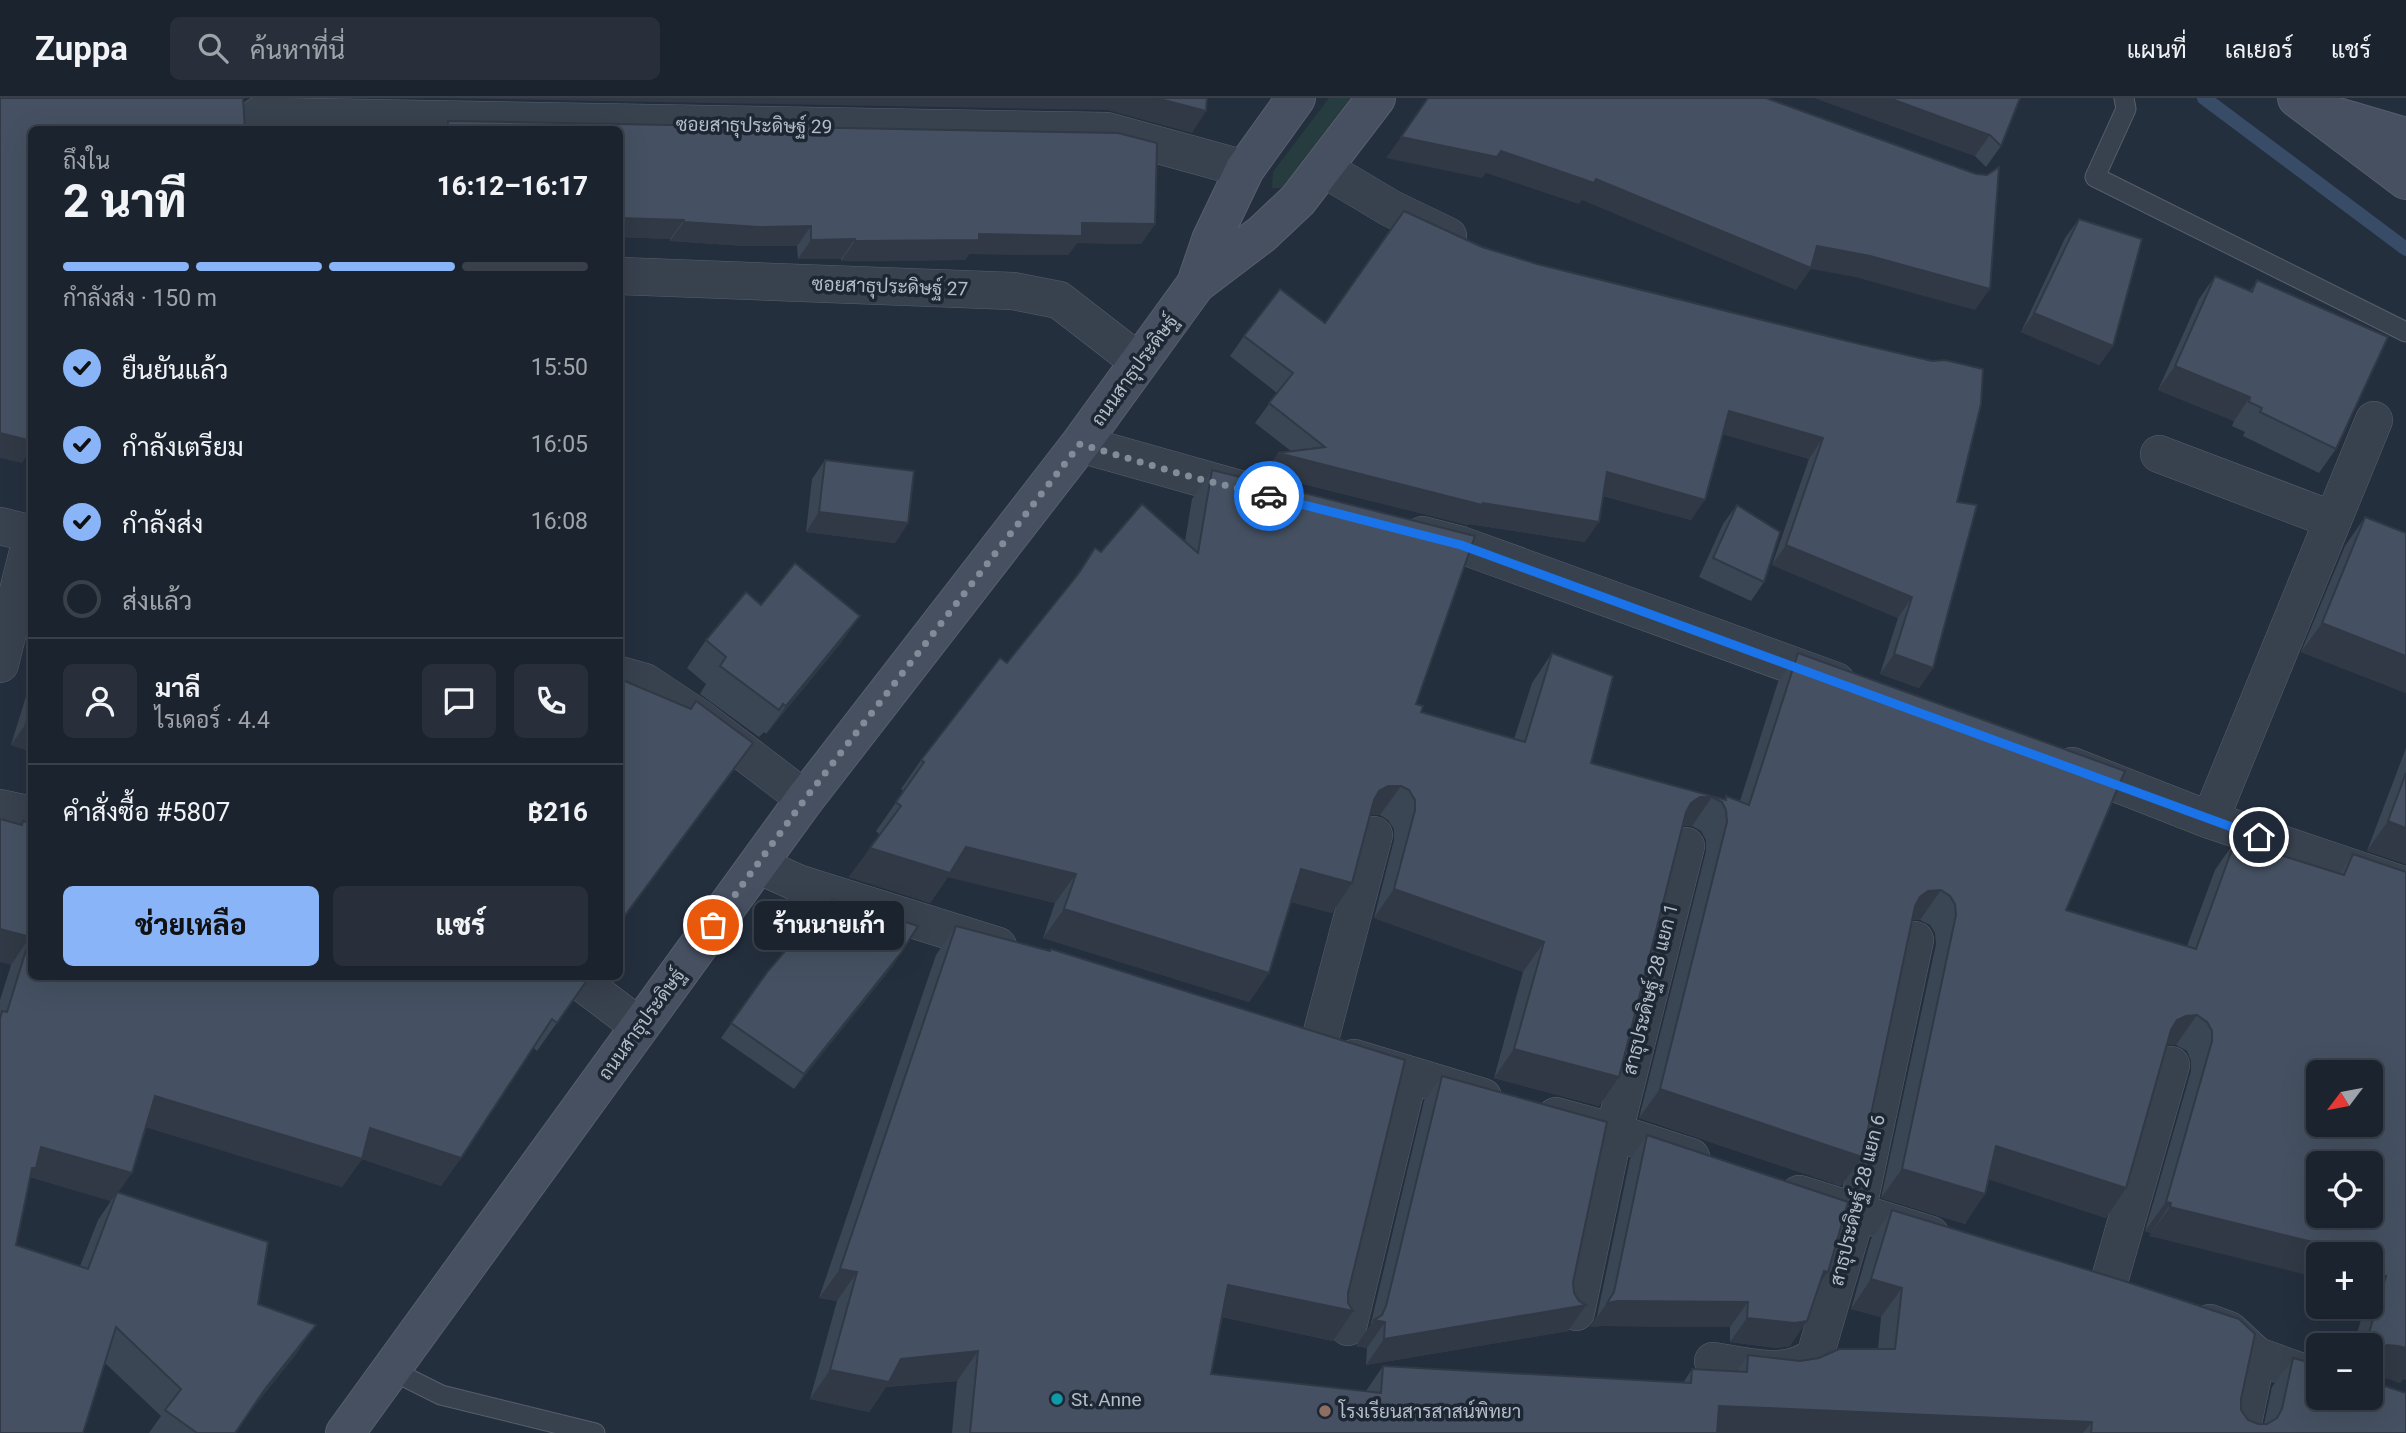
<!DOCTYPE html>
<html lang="th">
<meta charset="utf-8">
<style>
:root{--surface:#1b232e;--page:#282f3a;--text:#f1f3f6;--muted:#a0a4aa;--line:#39404a;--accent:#8ab4f8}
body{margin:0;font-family:Roboto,Sarabun,sans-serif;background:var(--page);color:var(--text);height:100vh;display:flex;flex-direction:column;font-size:26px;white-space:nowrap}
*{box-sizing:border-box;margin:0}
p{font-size:23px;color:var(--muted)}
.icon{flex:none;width:38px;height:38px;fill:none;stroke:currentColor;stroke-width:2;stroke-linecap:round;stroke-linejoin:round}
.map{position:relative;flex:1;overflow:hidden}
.panel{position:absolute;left:28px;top:28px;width:595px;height:854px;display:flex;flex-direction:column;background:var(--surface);border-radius:10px;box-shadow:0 7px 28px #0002,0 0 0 2px var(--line)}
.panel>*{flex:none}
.needle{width:46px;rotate:238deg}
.controls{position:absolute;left:2306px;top:962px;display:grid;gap:14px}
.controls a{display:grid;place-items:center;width:77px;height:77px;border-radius:10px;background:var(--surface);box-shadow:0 7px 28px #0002,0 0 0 2px var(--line);font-size:35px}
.pin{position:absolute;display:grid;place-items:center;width:60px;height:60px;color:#fff;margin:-30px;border:4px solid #fff;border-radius:50%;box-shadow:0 2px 7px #0007}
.courier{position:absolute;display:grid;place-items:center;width:70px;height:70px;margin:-35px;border:5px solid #1a73e8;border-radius:50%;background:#fff;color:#222;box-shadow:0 2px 9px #0007}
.bubble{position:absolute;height:49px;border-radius:10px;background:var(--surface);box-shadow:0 7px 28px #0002,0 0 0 2px var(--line);font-size:23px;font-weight:800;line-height:49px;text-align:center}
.summary em{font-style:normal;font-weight:800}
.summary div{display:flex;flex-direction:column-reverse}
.summary{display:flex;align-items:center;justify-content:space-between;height:119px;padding:0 35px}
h1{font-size:46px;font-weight:800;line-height:52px}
.bar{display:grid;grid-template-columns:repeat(4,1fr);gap:10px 7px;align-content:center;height:84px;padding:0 35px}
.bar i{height:9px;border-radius:5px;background:var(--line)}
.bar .selected{background:var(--accent)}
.bar p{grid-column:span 4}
.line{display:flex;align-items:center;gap:18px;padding:0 35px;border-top:2px solid var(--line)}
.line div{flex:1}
.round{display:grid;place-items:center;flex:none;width:74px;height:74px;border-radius:10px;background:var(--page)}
ol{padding:0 35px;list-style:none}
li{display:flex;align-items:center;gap:21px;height:77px}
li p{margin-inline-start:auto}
li .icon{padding:7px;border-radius:50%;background:var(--accent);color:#111;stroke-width:4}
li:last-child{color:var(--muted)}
li i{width:38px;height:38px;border:4px solid var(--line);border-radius:50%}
.action{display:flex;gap:14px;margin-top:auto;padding:14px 35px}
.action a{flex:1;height:80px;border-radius:10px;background:var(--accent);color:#111;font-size:28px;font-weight:800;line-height:80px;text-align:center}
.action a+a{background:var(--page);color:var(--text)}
header{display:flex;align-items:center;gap:42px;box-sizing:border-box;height:98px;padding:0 35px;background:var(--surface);border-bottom:2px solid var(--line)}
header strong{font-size:33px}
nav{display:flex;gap:38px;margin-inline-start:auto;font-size:24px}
.search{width:490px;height:63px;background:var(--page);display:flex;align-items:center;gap:18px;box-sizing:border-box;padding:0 24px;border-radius:10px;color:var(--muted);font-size:26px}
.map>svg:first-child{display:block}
.green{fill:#263c3f}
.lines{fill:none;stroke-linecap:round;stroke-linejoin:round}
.stream{stroke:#394c67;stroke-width:14}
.lane-casing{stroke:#565f6c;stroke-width:21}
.street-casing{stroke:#565f6c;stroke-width:38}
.secondary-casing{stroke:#565f6c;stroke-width:40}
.lane{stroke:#38414e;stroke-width:19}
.street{stroke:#38414e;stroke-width:37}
.secondary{stroke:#465061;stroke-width:38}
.wall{fill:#3b4654;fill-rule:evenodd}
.shaded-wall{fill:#303945}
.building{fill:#455162;stroke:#303945;stroke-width:2;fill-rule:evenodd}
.done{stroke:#828b98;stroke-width:7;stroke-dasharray:0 12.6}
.route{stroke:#1a73e8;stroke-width:9}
.culture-dot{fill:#0f9aa8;stroke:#1d2633;stroke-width:2.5}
.education-dot{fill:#8d6e63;stroke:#1d2633;stroke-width:2.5}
.labels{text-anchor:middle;stroke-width:7;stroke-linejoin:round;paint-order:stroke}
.street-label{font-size:19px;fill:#b4bcc9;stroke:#1d2633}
.poi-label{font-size:19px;fill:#b4bcc9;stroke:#1d2633;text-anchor:start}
</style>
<header>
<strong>Zuppa</strong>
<div class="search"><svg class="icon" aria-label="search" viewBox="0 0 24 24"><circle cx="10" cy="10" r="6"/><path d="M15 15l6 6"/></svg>ค้นหาที่นี่</div>
<nav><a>แผนที่</a><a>เลเยอร์</a><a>แชร์</a></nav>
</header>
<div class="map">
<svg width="2406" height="1335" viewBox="0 0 2406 1335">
<rect width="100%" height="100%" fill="#242f3e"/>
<polygon class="green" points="1329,0 1350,0 1282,90 1272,90 1273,74"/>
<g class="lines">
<polyline class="stream" points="2204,0 2406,151"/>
<g class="lane-casing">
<g id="lane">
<polyline points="2124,0 2126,11 2095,79 2406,234"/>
<polyline points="391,1272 441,1297 595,1335"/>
</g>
</g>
<g class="street-casing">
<g id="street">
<polyline points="258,18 1107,33 1245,71"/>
<polyline points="1323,70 1390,110 1448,138"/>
<polyline points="620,178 1013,193 1059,202 1139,264"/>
<polyline points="1080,346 1254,395"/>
<polyline points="2159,356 2333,422"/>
<polyline points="0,428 32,436"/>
<polyline points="1422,437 1461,447 1836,583"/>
<polyline points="0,566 32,437"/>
<polyline points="620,577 645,584 699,620 805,701"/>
<polyline points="2072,668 2210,722 2406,788"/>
<polyline points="0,710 32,717"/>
<polyline points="2210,722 2374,322"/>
<polyline points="758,767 800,786 998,848"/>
<polyline points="573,878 639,928"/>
<polyline points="1318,949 1374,737"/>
<polyline points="1354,960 1483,999"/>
<polyline points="1556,1018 1614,1034 1691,1059"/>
<polyline points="1799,1096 1931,1137"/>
<polyline points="2107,1191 2171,967"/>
<polyline points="1576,1214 1614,1034 1686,748"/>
<polyline points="2210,1225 2229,1232 2257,1258 2319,1280"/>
<polyline points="1348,1229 1409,977"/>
<path d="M1713 1263C1747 1268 1786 1281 1815 1258L1857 1114 1915 842"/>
<polyline points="2241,1335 2257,1258"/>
</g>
</g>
<g class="secondary-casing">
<g id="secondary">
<polyline points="2297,0 2406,82"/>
<polyline points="2334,18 2406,39"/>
<polyline points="1196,186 1211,142 1245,71 1296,0"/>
<polyline points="345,1335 805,701 1080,346 1196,186 1262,136 1298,102 1376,0"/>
</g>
</g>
<use href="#lane" class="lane"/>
<use href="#street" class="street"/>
<use href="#secondary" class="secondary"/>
</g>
<g class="wall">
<polygon points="1815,0 2020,0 2001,48 1986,69 1975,58"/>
<polygon points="448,23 1118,35 1157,45 1155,126 1141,146 1077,145 1068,157 969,156 965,162 841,163 841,161 798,161 797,148 746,148 670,143 670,141 620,139 620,32 442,32"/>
<polygon points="1404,113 1957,404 1933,570 1919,590 1880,576 1898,520 1772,467 1809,361 1723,336 1691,422 1603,398 1585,444 1469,426 1468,427 1263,376 1291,353 1255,325 1277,295 1230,258 1244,238 1325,225"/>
<polygon points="2079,121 2113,248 2099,267 2021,234 2065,140"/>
<polygon points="2215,178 2250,193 2257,182 2336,351 2319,375 2243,338 2245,334 2232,328 2234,323 2158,292 2199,201"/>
<polygon points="825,362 908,425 895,445 806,434 812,381"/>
<polygon points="1212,372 1416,606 1421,614 1514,641 1532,585 1552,555 1591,665 1724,702 1726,698 1740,703 1778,584 1798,555 2066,812 2187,848 2215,772 2235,743 2339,775 2353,756 2403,1281 2400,1285 2378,1277 2374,1277 2406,1335 952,1335 957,1283 886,1289 869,1314 810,1301 837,1203 819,1200 936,857 956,828 1049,853 1051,851 1348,1195 1348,1205 1353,1213 1333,1243 1222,1219 1211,1276 1366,1293 1383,1268 1683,1285 1692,1271 1737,1273 1748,1257 1800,1263 1878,1251 1881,1219 1851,1211 1871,1141 1892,1112 2241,1301 2241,1312 2248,1322 2258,1326 2264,1326 2272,1289 2293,1260 2371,1300 2371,1248 2353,1248 2365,1209 2371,1209 2371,1157 2319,1157 2149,1138 2151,1135 2145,1133 2191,973 2191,963 2187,953 2176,947 2167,947 2106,1120 1989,1081 1965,1126 1881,1100 1936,846 1935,835 1930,827 1920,822 1912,822 1841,1088 1639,1020 1706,753 1706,742 1701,733 1692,728 1683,728 1599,1008 1494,980 1523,874 1374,820 1394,742 1394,731 1388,722 1380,717 1370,717 1332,815 1291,804 1269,875 1249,904 1043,840 1055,805 948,779 930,805 849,779 880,737 876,733 904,693 901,691 921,662 1007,565 1071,485 1095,450 1101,454 1185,443 1192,401"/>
<polygon points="1737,407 1764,484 1751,503 1699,479 1723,426"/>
<polygon points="2365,419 2406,435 2406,595 2301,554 2345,448"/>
<polygon points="761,507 860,518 840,546 766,636 764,634 759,639 700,596 706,586 687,570 706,542"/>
<polygon points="32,579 32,654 11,647"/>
<polygon points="2406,650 2406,766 2367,753"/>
<path d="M23 723 32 878H590L537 953 533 949 461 1060 441 1088 362 1061 342 1089 146 1029 118 1095 258 1206 297 1255 247 1317 235 1335H149L161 1318 105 1265 0 1335V902L11 867 20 727ZM30 1079 111 1103 98 1122 80 1168 16 1147Z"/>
<polygon points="806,836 901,855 892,869 794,991 721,940 768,873"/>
<polygon points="1442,978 1573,1184 1574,1195 1579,1203 1586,1207 1568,1233 1366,1267 1367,1250 1356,1248 1370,1229 1424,1003"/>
<polygon points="1647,1037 1828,1174 1820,1186 1790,1248 1777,1250 1730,1244 1730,1229 1601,1228 1590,1229 1597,1218 1630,1061"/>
</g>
<g class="shaded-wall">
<polygon points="434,0 1156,0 1206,13 1192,35 1107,12"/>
<polygon points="1815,0 1889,0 1990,37 1975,58"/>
<polygon points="1401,39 1501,53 1596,81 1817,148 1870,158 1990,191 1975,212 1855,179 1811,171 1796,192 1582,102 1579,106 1486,75 1482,80 1386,60"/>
<polygon points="620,120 684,122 670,141 620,139"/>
<polygon points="684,124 811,128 797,148 746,148 670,143"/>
<polygon points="1082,125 1155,126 1141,146 1077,145 1068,157 969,156 965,162 841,163 855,143"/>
<polygon points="855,141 841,161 798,161 811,142"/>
<polygon points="2034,215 2113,248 2099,267 2021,234"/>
<polygon points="2175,268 2250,299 2234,323 2158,292"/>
<polygon points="1729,313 1823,340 1809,361 1715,334"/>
<polygon points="0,335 32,343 32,351 22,365 0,360"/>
<polygon points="1278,355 1483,405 1599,424 1585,444 1469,426 1468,427 1263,376"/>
<polygon points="1607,374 1705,402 1691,422 1593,395"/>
<polygon points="819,414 908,425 895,445 806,434"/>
<polygon points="1786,447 1912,499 1898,520 1772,467"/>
<polygon points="860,518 840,546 766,636 786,608"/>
<polygon points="2322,525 2406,558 2406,595 2301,554"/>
<polygon points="1894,556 1933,570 1919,590 1880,576"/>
<polygon points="26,626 32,628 32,654 11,647"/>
<polygon points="753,645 733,673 620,826 620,824"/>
<polygon points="1388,688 1401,688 1380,717 1368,717 1359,723 1379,693"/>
<polygon points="1700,699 1712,699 1692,728 1680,728 1691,705"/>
<polygon points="2388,723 2406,730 2406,766 2367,753"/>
<polygon points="966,749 1076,776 1055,805 948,779 930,805 849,779 870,750"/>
<polygon points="1301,771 1352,785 1332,815 1280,801"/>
<polygon points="1394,791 1544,844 1523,874 1374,820"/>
<polygon points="1941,792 1920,822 1908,822 1920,799 1928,793"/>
<polygon points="1064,811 1269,875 1249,904 1043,840"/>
<polygon points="0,831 30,839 11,867 0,864"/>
<polygon points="901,855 892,869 794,991 804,976"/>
<polygon points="2197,917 2176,947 2165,947 2157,951 2177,922 2186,918"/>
<polygon points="1514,951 1619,979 1599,1008 1494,980"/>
<polygon points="1660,991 1862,1059 1841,1088 1639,1020"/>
<polygon points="155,998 370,1030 461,1060 441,1088 362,1061 342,1089 135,1026"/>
<polygon points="1996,1048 2126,1090 2106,1120 1975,1077"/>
<polygon points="41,1049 132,1075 115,1099 117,1094 111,1103 30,1079 16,1098"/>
<polygon points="1902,1071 1985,1096 1965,1126 1881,1100"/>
<polygon points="2166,1104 2171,1105 2151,1135 2145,1133"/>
<polygon points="2170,1109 2341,1151 2337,1157 2319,1157 2319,1180 2149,1138"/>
<polygon points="840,1171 857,1174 837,1203 819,1200"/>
<polygon points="2371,1172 2386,1178 2371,1199"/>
<polygon points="1824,1173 1828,1174 1810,1199"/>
<polygon points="1871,1181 1902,1190 1881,1219 1851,1211"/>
<polygon points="1228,1187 1353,1213 1333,1243 1207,1216"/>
<polygon points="1618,1203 1748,1204 1730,1229 1601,1228 1590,1229 1607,1205"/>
<polygon points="1586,1207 1568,1233 1366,1267 1384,1241"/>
<polygon points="1747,1220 1807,1223 1790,1248 1777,1250 1730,1244"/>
<polygon points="1374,1222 1385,1224 1367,1250 1356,1248"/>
<polygon points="316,1227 297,1255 246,1319 265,1291"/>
<polygon points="2387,1247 2398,1248 2406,1250 2406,1282 2403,1281 2400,1285 2378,1277 2371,1277 2371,1261 2377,1252"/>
<polygon points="978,1253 957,1283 886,1289 869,1314 810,1301 830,1272 901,1261"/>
<polygon points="1719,1308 2092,1324 2083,1335 1700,1335"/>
</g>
<g class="building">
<polygon points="0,0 243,0 245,32 32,32 32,343 0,335"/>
<polygon points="1156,0 1207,0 1206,13"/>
<polygon points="1428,0 1766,0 1976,76 1987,77 1999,69 1990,191 1870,158 1817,148 1811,170 1596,81 1594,85 1501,53 1497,59 1401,39"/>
<polygon points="1889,0 2020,0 2001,48 1990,37"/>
<polygon points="448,23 1118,35 1157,45 1155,126 1082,125 1082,138 979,136 979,142 855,143 855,141 811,142 811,128 759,129 684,124 684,122 620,120 620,32 448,32"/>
<polygon points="1404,113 1482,149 1537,166 1847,243 1932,263 1945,262 1983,271 1981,306 1957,404 1977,407 1933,570 1894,556 1912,499 1786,447 1823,340 1729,313 1705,402 1607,374 1599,424 1483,405 1482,407 1278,355 1325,349 1269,305 1293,275 1244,238 1280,191 1325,225"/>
<polygon points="2079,121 2142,141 2113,248 2034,215"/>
<polygon points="2215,178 2252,194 2257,182 2388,239 2336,351 2260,314 2262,310 2249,304 2250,299 2175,268"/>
<polygon points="825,362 914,373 908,425 819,414"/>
<path d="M1212 372 1475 438 1416 606 1423 608 1421 614 1525 644 1552 555 1613 578 1591 665 1726 702V698L1749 707 1798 555 2125 673 2066 812 2196 851 2235 743 2344 777 2353 756 2406 774V1250L2398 1248 2387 1247 2377 1252 2372 1260 2371 1267V1248H2365L2386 1178 2371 1172V1157H2340L2341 1151 2170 1109 2171 1105 2166 1104 2212 943V933L2207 924 2197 917 2186 918 2177 922 2171 932 2126 1090 1996 1048 1985 1096 1902 1071 1956 817 1955 806 1950 798 1941 792 1928 793 1920 799 1915 808 1862 1059 1660 991 1727 724 1726 712 1722 704 1712 699H1700L1691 705 1686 714 1619 979 1514 951 1544 844 1394 791 1415 712V702L1409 692 1401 688H1388L1379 693 1374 702 1352 785 1301 771 1269 875 1064 811 1076 776 966 749 950 775 870 750 901 708 896 704 924 664 921 662 972 596 1000 560 1007 565 1079 475 1095 450 1101 454 1142 406 1198 455ZM2319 975H2371V1027H2319ZM2319 1066H2371V1118H2319Z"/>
<polygon points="1737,407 1780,434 1764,484 1713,460"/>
<polygon points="2365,419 2406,435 2406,558 2322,525"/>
<polygon points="795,465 860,518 786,608 783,606 779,612 720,568 726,559 706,542 746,494 761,507"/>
<polygon points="620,581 691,611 696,603 753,645 620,824"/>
<polygon points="32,607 32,628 26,626"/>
<polygon points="2406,675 2406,730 2388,723"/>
<polygon points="0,721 22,727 23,723 32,726 32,878 590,878 557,925 552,921 461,1060 370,1030 362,1061 155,998 132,1075 41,1049 36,1070 32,1070 16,1147 88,1171 117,1094 268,1144 258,1206 316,1227 265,1291 235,1335 197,1335 165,1312 181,1291 116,1229 83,1335 0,1335 0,921 2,913 7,914 30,839 0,831"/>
<polygon points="832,801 918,828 901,855 804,976 731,925 768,873 802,833 806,836"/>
<polygon points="956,828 1050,853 1051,851 1405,962 1348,1195 1348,1205 1353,1213 1228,1187 1211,1276 1381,1295 1383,1268 1691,1285 1692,1271 1747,1274 1748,1257 1800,1263 1819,1260 1839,1251 1895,1251 1902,1190 1871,1181 1892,1112 2121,1182 2239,1221 2255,1236 2241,1301 2241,1312 2248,1322 2258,1326 2267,1326 2277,1320 2282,1311 2293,1260 2319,1267 2319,1300 2371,1300 2371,1272 2376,1282 2385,1288 2406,1295 2406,1335 2091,1335 2092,1324 1719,1308 1717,1335 970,1335 978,1253 901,1261 889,1284 830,1272 857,1174 840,1171"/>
<polygon points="1442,978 1607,1024 1573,1184 1574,1195 1579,1203 1586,1207 1384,1241 1385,1224 1374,1222 1382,1217 1386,1208"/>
<polygon points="1647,1037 1848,1104 1828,1174 1824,1173 1807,1223 1795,1225 1747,1220 1748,1204 1618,1203 1607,1205 1614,1194"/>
</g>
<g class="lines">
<polyline class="done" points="713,827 805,701 1080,346 1184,377 1269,398"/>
<polyline class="route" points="1269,398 1461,447 2259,739"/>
</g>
<circle class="culture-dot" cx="1057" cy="1301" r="7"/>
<circle class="education-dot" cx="1325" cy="1313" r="7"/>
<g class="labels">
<g class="street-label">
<text transform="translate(754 27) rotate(1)" y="7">ซอยสาธุประดิษฐ์ 29</text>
<text transform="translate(890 188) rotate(2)" y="7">ซอยสาธุประดิษฐ์ 27</text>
<text transform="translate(1134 272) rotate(-54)" y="7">ถนนสาธุประดิษฐ์</text>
<text transform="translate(1650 891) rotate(-76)" y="7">สาธุประดิษฐ์ 28 แยก 1</text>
<text transform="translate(641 926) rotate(-54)" y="7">ถนนสาธุประดิษฐ์</text>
<text transform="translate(1857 1102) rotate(-76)" y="7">สาธุประดิษฐ์ 28 แยก 6</text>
</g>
<g class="poi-label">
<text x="1071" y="1308">St. Anne</text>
<text x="1339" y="1320">โรงเรียนสารสาสน์พิทยา</text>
</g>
</g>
</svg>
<div class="controls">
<a><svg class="needle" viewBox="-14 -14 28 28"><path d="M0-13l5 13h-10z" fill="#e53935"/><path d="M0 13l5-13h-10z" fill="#a0a4aa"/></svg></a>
<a><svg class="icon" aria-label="locate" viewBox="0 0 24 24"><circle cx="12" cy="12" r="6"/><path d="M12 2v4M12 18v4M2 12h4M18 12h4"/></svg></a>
<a>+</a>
<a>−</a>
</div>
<div class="pin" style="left:713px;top:827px;background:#ea580c"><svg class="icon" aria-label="bag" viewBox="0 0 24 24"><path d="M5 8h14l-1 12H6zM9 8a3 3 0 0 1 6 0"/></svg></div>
<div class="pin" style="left:2259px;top:739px;background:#1f2937"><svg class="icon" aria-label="home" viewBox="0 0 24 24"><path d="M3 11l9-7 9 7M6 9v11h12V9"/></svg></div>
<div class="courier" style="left:1269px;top:398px"><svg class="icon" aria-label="car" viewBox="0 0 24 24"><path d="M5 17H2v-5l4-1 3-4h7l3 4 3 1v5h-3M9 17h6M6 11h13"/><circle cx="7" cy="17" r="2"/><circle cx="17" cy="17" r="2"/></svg></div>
<div class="bubble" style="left:754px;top:803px;width:150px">ร้านนายเก้า</div>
<section class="panel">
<div class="summary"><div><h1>2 นาที</h1><p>ถึงใน</p></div><em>16:12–16:17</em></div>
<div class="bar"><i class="selected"></i><i class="selected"></i><i class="selected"></i><i></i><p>กำลังส่ง · 150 m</p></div>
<ol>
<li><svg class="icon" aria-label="check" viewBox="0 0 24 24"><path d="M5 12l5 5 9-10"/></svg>ยืนยันแล้ว<p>15:50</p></li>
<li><svg class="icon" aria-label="check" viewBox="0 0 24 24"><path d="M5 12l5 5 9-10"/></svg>กำลังเตรียม<p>16:05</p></li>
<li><svg class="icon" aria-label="check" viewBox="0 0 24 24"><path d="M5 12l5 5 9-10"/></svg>กำลังส่ง<p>16:08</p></li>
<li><i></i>ส่งแล้ว</li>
</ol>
<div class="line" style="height:126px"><a class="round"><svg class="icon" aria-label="person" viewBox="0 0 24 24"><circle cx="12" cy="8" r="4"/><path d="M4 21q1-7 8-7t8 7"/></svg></a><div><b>มาลี</b><p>ไรเดอร์ · 4.4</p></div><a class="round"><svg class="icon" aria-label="chat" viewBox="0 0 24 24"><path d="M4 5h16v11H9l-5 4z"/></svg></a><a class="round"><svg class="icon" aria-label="phone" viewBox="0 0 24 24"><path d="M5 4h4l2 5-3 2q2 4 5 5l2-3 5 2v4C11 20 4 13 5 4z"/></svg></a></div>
<div class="line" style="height:91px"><div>คำสั่งซื้อ #5807</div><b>฿216</b></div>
<div class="action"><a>ช่วยเหลือ</a><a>แชร์</a></div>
</section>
</div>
